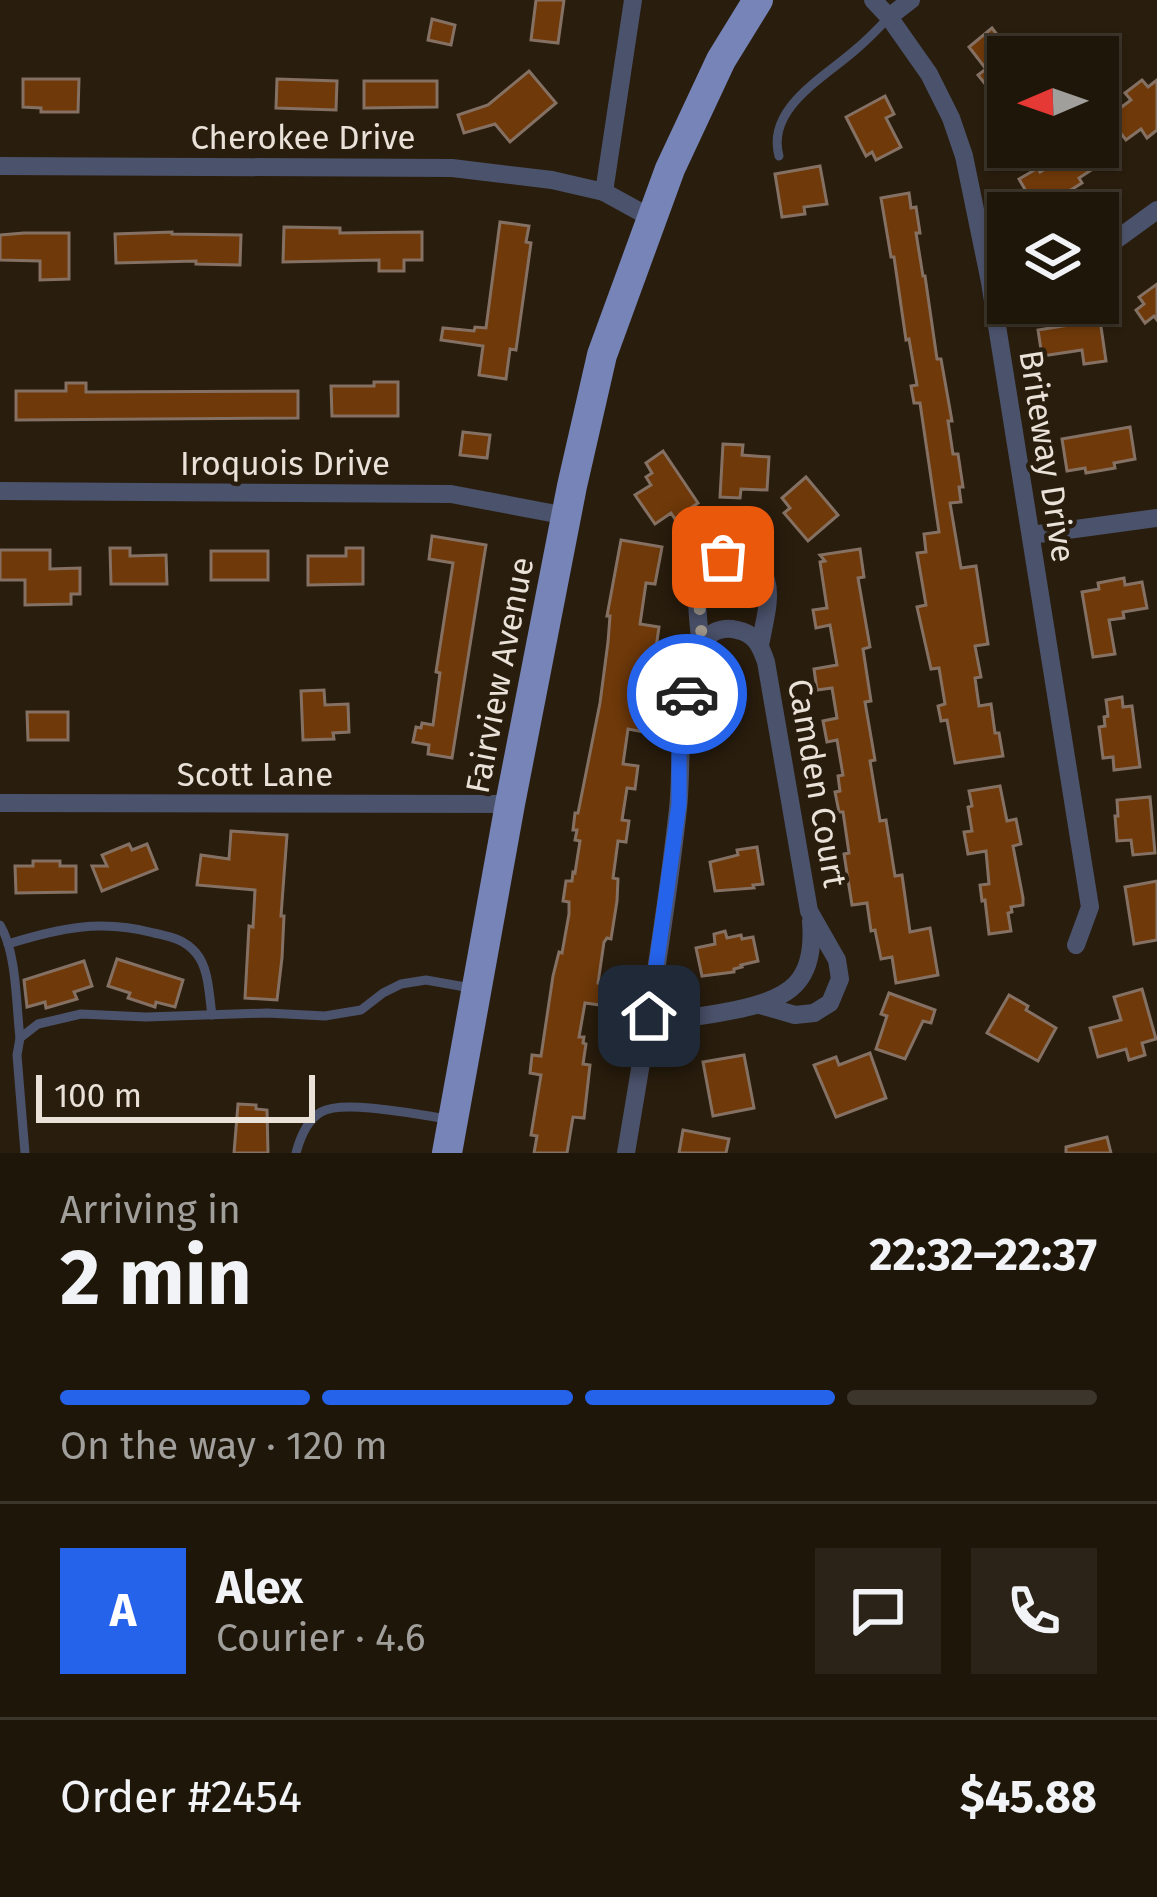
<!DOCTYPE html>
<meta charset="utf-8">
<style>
:root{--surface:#1f160a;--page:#2c2318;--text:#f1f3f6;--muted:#a19f9c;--line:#3c352b;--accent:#2563eb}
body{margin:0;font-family:"Fira Sans",sans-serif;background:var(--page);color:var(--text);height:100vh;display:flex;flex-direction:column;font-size:45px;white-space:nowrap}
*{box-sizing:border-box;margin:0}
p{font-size:39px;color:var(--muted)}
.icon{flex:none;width:66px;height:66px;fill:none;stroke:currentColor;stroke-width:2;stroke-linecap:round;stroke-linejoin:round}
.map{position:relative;height:1153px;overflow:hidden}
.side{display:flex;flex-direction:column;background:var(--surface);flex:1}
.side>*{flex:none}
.needle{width:78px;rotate:268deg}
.fabs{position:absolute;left:987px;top:36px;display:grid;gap:24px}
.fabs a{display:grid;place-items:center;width:132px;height:132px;border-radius:0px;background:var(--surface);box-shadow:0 3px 9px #0004,0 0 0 3px var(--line);font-size:60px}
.scale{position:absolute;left:36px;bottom:30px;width:279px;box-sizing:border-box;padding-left:12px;border:6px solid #eae2d8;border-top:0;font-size:33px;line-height:42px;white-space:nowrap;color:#eae2d8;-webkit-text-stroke:9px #291d0d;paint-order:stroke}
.pin{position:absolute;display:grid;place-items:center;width:102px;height:102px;color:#fff;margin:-51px;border-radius:24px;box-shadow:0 6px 18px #0006}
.courier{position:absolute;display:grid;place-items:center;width:120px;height:120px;margin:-60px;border:9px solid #2563eb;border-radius:50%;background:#fff;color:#222;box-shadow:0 3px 15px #0007}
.head em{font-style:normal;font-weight:700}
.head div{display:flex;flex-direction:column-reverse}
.head{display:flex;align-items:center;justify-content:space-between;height:204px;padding:0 60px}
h1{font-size:78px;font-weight:700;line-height:90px}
.bar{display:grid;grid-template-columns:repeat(4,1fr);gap:18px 12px;align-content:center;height:144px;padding:0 60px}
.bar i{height:15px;border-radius:9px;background:var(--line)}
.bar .current{background:var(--accent)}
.bar p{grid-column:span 4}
.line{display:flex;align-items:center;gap:30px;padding:0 60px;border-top:3px solid var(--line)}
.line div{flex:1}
.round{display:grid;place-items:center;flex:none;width:126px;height:126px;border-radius:0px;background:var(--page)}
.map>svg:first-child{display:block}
.building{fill:#6f3909;stroke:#857163;stroke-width:3}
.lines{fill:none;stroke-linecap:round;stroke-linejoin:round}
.service{stroke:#4b526b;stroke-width:9}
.minor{stroke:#4b526b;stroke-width:18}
.primary{stroke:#7684b7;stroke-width:30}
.done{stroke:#a69d91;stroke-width:12;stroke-dasharray:0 21.6}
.route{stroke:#2563eb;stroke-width:15}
.labels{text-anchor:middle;stroke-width:9;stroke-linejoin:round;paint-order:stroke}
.street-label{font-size:33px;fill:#eae2d8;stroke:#291d0d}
</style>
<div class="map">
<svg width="1157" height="1153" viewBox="0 0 1157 1153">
<rect width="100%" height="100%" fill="#291d0d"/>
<g class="building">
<polygon points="536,0 564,0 558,43 531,40"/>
<polygon points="432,19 455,25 451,45 428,40"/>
<polygon points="992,28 1008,49 1008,84 994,95 978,75 986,69 969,47"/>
<polygon points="529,71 556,103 510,142 495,124 464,133 458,115 488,105"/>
<polygon points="23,79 79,79 78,112 41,112 41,108 23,107"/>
<polygon points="277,79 337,81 336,110 276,108"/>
<polygon points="1142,80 1148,87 1157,80 1157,130 1147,138 1141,129 1126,140 1108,117 1131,100 1125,93"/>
<polygon points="364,81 437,81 437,107 364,108"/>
<polygon points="885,96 894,114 886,118 901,147 876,160 872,152 866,156 846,117"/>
<polygon points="1080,147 1088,147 1099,165 1079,178 1082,183 1056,199 1053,193 1034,205 1019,179 1038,168 1040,172"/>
<polygon points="820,166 827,204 804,207 805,214 782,217 775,174"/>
<polygon points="909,193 911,208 916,207 920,233 916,233 923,276 925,276 937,359 941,359 952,421 948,421 953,454 958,454 963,487 959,487 961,502 950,503 961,568 976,566 988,644 975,646 981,677 975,678 979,706 991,704 995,733 999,733 1003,756 955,763 947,720 941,721 938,706 945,704 939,668 931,669 917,607 926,605 917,553 926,552 924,534 939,532 920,403 914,403 911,386 917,385 909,339 906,340 894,257 891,257 881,198"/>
<polygon points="500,222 529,226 526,242 531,243 516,350 510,349 506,379 479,375 483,346 441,340 443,328 474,331 475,327 486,328"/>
<polygon points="284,227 340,228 340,233 422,232 422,260 404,260 404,271 379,271 379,260 283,262"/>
<polygon points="172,232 172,234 241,235 240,265 196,264 196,261 116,263 115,234"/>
<polygon points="24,233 69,233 69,279 40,280 40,261 0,260 0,235"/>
<polygon points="1157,284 1157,320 1154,316 1145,323 1136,310 1144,304 1139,297"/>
<polygon points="1100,320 1106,361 1084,364 1082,350 1042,356 1038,330"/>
<polygon points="374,382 398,382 398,416 332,416 331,386 374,386"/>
<polygon points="66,383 86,383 86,392 298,391 298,418 16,420 16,391 66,391"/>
<polygon points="1130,427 1135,459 1114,463 1115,468 1086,473 1085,468 1067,471 1062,439"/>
<polygon points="463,432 490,435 487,458 460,455"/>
<polygon points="723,444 743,445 742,455 769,457 767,490 741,489 740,498 720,497"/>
<polygon points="663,451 698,503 675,519 671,513 655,524 635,495 651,485 646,477 652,473 646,463"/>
<polygon points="806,477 838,515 808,541 784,513 790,508 782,498"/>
<polygon points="432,536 486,545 452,758 428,754 429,745 413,742 416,727 421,728 422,723 433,725 440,673 436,672 453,563 429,559"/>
<polygon points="621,540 662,547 655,584 646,583 640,624 659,627 656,648 651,677 643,676 638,709 647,710 644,732 628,729 623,764 638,766 635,789 627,788 622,820 629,821 626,842 618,841 613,878 618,879 617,901 611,939 607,938 604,942 598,983 603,984 600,1005 585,1003 579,1037 584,1037 583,1043 586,1044 583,1064 590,1065 584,1118 573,1117 567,1153 534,1153 537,1136 531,1135 541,1075 530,1073 532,1055 541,1056 553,976 559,952 562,953 569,914 569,902 563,901 566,881 572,881 573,872 575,873 580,841 575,840 577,830 573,830 575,813 578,813 600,703 608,642 610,616 607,616"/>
<polygon points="110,548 130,548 130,556 166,555 167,584 111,584"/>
<polygon points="346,548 363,548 363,584 308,585 308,556 346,556"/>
<polygon points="860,549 864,577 858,578 870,647 863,649 871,701 865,702 875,760 870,761 880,821 886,820 895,876 902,875 910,932 930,928 938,975 896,983 892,957 881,959 875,930 871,931 867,903 852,905 844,854 849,853 843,812 839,812 835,792 840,791 838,776 843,775 837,740 827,742 823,721 837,718 832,688 817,690 814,669 837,665 830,625 816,628 813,610 827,608 820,562 825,561 820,555"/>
<polygon points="0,550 50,550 50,569 80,568 80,594 71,594 71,604 25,605 25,580 0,580"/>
<rect x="211" y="551" width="57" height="29"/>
<polygon points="1124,578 1125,585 1142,582 1147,608 1123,612 1124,618 1109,620 1115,654 1093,657 1082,592 1099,589 1098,583"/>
<polygon points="324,690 325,705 348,704 349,732 333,733 334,739 303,740 301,691"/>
<polygon points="1122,697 1123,707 1132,706 1140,767 1114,770 1113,757 1103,758 1099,727 1105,726 1104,717 1108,716 1106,700"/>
<polygon points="27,712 68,712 68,740 28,740"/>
<polygon points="1000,786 1007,821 1016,819 1021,844 1013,846 1023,898 1023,905 1011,907 1012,912 1008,913 1011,931 989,934 985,900 982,901 980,885 989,884 986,851 968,854 964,832 972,831 968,807 972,806 969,791"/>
<polygon points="1150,797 1155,853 1133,855 1131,840 1117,841 1115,816 1118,816 1117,800"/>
<polygon points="231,831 287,835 281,916 284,916 282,958 277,1000 245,998 249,926 253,927 255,890 197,885 201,855 229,859"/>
<polygon points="129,844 132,850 147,844 157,869 102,891 92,866 107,866 102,855"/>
<polygon points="757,847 763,884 753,885 754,888 715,891 710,862 738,855 737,850"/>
<polygon points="33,861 60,861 60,866 76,866 76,892 16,893 15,866 33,866"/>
<polygon points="1157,881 1157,940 1134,944 1125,887"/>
<polygon points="725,931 727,938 741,935 742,939 753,937 758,961 741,965 742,967 734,969 734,972 702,976 696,948 715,944 714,934"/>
<polygon points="117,959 183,980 175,1007 156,1002 155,1007 128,998 130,993 108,986"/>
<polygon points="84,961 92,986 74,992 77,999 46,1008 45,1002 27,1007 24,980"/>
<polygon points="1142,989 1156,1039 1142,1043 1145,1055 1129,1060 1126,1049 1098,1057 1090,1028 1121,1020 1114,997"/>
<polygon points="889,993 935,1010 931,1023 923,1021 905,1059 876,1049 887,1016 881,1014"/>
<polygon points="1009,995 1028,1006 1026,1010 1056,1028 1038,1061 987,1033"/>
<polygon points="870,1053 886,1098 836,1117 814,1065 836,1057 839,1065"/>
<polygon points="744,1055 754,1108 713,1116 703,1062"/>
<polygon points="238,1104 256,1105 256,1109 267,1110 268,1153 234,1153"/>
<polygon points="683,1130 729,1139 726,1153 679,1153"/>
<polygon points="1107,1137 1111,1153 1066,1153 1066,1147"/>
</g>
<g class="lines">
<g class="service">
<path d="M779 156C766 109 823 78 854 51 866 41 878 29 889 17"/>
<path d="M0 925C17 953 16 1005 20 1038"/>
<path d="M8 944C60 928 100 919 154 933 171 937 184 939 196 953 209 968 209 995 212 1015"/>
<polyline points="25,1153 17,1055 20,1038 38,1024 81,1014 146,1017 267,1013 325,1016 361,1010 383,993 401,984 426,980 471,988"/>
<path d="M296 1153C300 1138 307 1120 321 1112 343 1099 420 1115 448 1119"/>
</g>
<g class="minor">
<polyline points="633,0 604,192 653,219"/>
<polyline points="873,0 889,17 929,74 951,118 964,156 990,282 1090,907 1076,945"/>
<polyline points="889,17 911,0"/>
<polyline points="0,166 452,168 552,180 604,192"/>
<polyline points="1098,253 1157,210"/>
<polyline points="0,491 451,494 567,516"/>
<polyline points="1031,535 1157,518"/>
<path d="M700 645C700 624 693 598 701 578 713 549 757 548 766 580 772 599 763 626 760 646"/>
<polyline points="0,803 510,804"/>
<path d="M649 1016C679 1020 705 1016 735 1010 790 999 816 982 811 921"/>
<path d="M626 1153C645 1039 665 924 678 809 683 760 676 703 695 655 702 637 717 625 737 630 755 633 761 647 766 662L809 911 837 960 840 979 830 1003 814 1013 795 1015 760 1005"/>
</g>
<polyline class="primary" points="447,1153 510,804 572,486 602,355 670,169 721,60 758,0"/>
</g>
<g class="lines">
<path class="done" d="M687 694C689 677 695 662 699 646 709 611 680 581 723 557"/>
<polyline class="route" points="649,1016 679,804 679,745 687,694"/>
</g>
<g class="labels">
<g class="street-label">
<text x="303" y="149">Cherokee Drive</text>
<text transform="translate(1048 456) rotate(81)" y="12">Briteway Drive</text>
<text x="285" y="475">Iroquois Drive</text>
<text transform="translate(499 675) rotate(-79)" y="12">Fairview Avenue</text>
<text x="255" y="786">Scott Lane</text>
<text transform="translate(818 783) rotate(80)" y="12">Camden Court</text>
</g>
</g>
</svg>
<div class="fabs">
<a><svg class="needle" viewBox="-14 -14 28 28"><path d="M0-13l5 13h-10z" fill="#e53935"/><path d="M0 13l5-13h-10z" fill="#a19f9c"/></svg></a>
<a><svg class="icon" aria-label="layers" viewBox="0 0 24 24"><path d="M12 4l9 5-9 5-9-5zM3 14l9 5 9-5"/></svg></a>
</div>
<div class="scale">100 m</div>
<div class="pin" style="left:723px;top:557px;background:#ea580c"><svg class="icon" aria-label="bag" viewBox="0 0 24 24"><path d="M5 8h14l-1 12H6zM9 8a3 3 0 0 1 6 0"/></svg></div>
<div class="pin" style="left:649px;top:1016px;background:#1f2937"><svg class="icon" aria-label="home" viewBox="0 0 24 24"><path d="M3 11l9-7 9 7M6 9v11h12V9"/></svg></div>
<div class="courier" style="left:687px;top:694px"><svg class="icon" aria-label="car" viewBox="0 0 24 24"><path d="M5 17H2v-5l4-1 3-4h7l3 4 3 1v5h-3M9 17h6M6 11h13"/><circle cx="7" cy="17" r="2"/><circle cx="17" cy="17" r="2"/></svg></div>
</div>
<section class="side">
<div class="head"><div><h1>2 min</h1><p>Arriving in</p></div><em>22:32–22:37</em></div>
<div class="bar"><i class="current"></i><i class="current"></i><i class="current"></i><i></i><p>On the way · 120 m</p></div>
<div class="line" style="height:216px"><b class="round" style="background:var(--accent);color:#fff">A</b><div><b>Alex</b><p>Courier · 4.6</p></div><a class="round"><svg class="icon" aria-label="chat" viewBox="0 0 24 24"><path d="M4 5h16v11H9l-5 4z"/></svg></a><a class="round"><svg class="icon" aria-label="phone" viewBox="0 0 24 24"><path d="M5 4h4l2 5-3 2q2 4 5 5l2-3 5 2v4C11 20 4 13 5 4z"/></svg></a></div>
<div class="line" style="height:156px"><div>Order #2454</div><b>$45.88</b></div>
</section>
